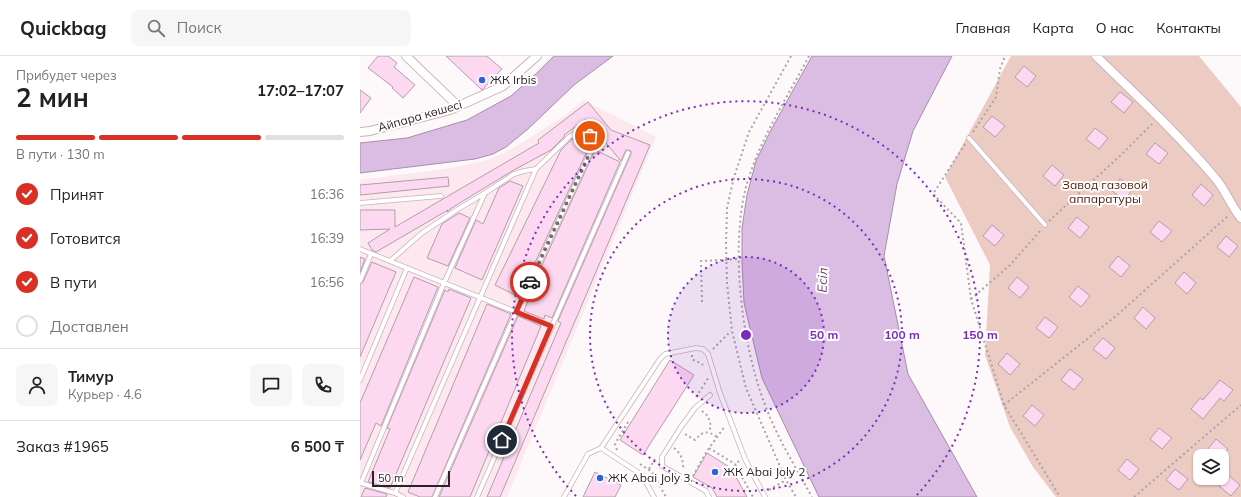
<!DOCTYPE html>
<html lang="ru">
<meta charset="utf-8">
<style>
:root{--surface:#fff;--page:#f6f6f6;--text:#222;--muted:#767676;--line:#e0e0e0;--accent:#d93025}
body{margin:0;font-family:Mulish,sans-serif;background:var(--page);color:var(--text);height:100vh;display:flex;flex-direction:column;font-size:15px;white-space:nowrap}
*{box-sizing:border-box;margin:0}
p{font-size:13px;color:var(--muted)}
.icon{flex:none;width:22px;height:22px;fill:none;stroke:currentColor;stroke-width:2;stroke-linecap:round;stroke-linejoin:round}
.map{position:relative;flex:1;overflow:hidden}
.details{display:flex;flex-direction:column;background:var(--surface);width:360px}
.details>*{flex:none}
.buttons{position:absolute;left:833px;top:393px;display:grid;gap:8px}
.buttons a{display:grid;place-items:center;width:36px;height:36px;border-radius:8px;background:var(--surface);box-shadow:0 1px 3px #0004;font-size:20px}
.scale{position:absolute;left:12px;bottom:10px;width:78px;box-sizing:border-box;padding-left:4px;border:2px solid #2a2224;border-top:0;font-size:11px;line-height:14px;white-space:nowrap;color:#2a2224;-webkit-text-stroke:3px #fff;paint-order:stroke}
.pin{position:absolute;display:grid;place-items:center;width:34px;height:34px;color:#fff;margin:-17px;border:2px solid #fff;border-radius:50%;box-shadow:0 1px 4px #0007}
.courier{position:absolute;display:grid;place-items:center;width:40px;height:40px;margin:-20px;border:3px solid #d93025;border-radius:50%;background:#fff;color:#222;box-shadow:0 1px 5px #0007}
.overview em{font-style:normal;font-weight:700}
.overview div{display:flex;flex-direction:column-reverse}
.overview{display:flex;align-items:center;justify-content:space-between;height:68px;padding:0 16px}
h1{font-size:26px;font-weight:700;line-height:30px}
.bar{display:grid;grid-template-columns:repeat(4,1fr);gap:6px 4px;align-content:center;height:48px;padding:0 16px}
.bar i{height:5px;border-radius:3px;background:var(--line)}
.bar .active{background:var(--accent)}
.bar p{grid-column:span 4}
.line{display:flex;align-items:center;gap:10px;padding:0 16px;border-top:1px solid var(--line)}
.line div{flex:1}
.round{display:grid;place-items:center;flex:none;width:42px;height:42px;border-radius:8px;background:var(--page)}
ol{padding:0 16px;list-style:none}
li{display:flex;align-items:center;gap:12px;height:44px}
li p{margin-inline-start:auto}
li .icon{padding:4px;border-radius:50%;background:var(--accent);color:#fff;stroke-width:4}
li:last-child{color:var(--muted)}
li i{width:22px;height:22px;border:2px solid var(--line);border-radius:50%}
header{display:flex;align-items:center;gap:24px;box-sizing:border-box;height:56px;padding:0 20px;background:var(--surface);border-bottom:1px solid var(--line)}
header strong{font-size:19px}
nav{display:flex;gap:22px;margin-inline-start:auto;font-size:14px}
.search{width:280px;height:36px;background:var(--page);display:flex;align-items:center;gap:10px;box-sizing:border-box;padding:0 14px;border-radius:8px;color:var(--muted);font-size:15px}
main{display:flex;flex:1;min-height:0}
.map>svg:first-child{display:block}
.built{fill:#fce8ee}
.green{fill:#eccbc3;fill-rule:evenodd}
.water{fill:#dbbce3;stroke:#a68eaa}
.building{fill:#fdd9f1;stroke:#b19eab}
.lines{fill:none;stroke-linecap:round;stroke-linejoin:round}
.lane-casing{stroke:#c9b2b9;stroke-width:5.5}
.street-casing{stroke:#c9b2b9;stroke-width:10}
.path{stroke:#aaa4a6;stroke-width:2;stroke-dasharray:2 3;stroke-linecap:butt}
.lane{stroke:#fff;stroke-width:4}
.street{stroke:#fff;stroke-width:8}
.done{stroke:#746d6f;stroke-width:4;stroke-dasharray:0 7.2}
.route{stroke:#d93025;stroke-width:5}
.ring{fill:none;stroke:#7b2cbf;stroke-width:2;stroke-dasharray:2 4}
.poi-dot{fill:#2c65d2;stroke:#fff;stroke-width:1.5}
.labels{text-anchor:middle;stroke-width:4;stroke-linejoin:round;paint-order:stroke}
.poi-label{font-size:12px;fill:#2a2224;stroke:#fff;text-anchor:start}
.street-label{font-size:12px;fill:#2a2224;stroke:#fff}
.park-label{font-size:12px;fill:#551908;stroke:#fff}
.water-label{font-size:13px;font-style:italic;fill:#694173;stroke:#fff}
.centre{fill:#7b2cbf;stroke:#fff;stroke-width:2}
.ring-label{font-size:12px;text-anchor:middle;font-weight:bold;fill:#7b2cbf;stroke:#fff;stroke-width:4;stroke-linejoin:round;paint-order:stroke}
</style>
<header>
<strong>Quickbag</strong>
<div class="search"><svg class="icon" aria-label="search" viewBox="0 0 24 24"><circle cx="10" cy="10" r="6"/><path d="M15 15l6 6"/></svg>Поиск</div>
<nav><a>Главная</a><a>Карта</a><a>О нас</a><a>Контакты</a></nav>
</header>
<main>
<section class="details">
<div class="overview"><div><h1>2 мин</h1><p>Прибудет через</p></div><em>17:02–17:07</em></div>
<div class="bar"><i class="active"></i><i class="active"></i><i class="active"></i><i></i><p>В пути · 130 m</p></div>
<ol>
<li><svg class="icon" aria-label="check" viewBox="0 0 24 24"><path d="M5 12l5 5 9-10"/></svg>Принят<p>16:36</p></li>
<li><svg class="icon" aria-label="check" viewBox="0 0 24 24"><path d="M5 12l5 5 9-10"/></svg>Готовится<p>16:39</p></li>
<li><svg class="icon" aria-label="check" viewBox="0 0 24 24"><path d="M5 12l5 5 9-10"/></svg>В пути<p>16:56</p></li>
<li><i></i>Доставлен</li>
</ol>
<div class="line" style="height:72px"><a class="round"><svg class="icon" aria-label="person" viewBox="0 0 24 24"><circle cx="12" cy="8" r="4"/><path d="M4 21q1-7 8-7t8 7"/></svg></a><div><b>Тимур</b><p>Курьер · 4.6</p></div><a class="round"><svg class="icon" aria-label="chat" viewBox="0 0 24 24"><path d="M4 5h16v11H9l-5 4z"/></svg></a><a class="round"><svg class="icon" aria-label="phone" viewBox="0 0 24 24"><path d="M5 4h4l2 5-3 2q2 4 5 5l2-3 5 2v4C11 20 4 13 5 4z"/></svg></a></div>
<div class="line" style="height:52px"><div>Заказ #1965</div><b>6 500 ₸</b></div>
</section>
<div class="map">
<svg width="881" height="441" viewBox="0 0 881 441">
<rect width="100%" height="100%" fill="#fdf8fa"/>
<polygon class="built" points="224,44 296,81 147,441 0,441 0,124 85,113 128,104 155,91 207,58"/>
<path class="green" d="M651 0H839L881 51V441H696L673 411 650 371 625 299 630 209 585 121ZM840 400H862V422H840Z"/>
<g class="water">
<polygon points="194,0 253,0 214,29 168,73 146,91 133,98 115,103 0,117 0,87 47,82 107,64 151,40 178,16"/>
<polygon points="452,0 592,0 553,75 537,128 524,200 548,318 617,441 459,441 402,322 384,247 382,206 382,172 387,139 396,105 411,74"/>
</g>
<g class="building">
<polygon points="18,0 28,0 37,7 34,11 55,29 43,42 32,32 33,31 8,12"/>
<polygon points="86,0 127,0 142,13 122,34"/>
<polygon points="664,10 676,20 667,31 655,21"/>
<polygon points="0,34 11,42 0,57"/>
<polygon points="760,36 773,46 764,57 751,46"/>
<polygon points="228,46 251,74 290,89 140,441 127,441 201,267 198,265 271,98 271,95 268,94 266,94 261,105 226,63 204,79 205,80 191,94 152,115 90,153 91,153 87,156 88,154 16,196 12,194 8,187 30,173 0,174 0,154 35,154 35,171 179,87 178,84"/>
<polygon points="632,60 645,70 635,81 623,71"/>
<polygon points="735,72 748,82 739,93 726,83"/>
<polygon points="212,83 229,91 159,241 135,229 201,94"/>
<polygon points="795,87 808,97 799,108 786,98"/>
<polygon points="235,94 260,106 192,262 185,259 184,263 164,255 168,245 166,244"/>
<polygon points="692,109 704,119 695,130 683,120"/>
<polygon points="88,121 89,130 0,139 0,129"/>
<polygon points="760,123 773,133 764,144 751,134"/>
<polygon points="150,125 163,130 122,224 95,212 116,164 123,168 139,132"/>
<polygon points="841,128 853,139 844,150 832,139"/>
<polygon points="99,157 110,162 88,210 67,202 82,168"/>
<polygon points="717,161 729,171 720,182 708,172"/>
<polygon points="799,165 812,175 802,186 790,176"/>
<polygon points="632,169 644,179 635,190 623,180"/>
<polygon points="866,180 878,190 869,201 857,191"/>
<polygon points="758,200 770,210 761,221 749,211"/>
<polygon points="0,201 5,203 0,216"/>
<polygon points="12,206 36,216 0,301 0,228 3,226"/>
<polygon points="824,216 836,227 827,238 815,227"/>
<polygon points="54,221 78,231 21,370 16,367 0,404 0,347"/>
<polygon points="657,221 669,231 660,242 648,232"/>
<polygon points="718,230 730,240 721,251 709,241"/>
<polygon points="89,233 111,242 30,432 8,426 30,373 27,372 85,234 88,236"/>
<polygon points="127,248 151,258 72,441 60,441 48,436"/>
<polygon points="783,251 795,262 786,273 774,262"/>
<polygon points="158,260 181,270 110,441 79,441"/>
<polygon points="685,261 698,271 689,282 676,272"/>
<polygon points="743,282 755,292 746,303 733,293"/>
<polygon points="647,297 660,308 650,319 638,308"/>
<polygon points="310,304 334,319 283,399 260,384"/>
<polygon points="710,313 723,323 714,334 701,324"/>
<polygon points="860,324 873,334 864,345 860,342 843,363 831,353 840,342 843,344"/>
<polygon points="672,349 684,359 675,370 663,360"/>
<polygon points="799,372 812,382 802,393 790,383"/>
<polygon points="856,383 868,393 862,400 854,400 847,394"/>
<polygon points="347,397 371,412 387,441 357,441 352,432 333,421"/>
<polygon points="767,403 779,413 770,424 758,414"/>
<polygon points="815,413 828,423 819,434 806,424"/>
<polygon points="235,416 261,429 255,441 223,441"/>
<polygon points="868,419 880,429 871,440 859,430"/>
<polygon points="5,432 27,438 26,441 1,441"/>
</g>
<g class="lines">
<g class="lane-casing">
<g id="lane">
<polyline points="609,82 685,169"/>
<polyline points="0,147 81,140"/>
<polyline points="0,193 191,270"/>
<polyline points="30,205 62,177 95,155 125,137"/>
<polyline points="0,225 11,198"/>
<polyline points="0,324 47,212"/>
<polyline points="0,427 35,437 43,441"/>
<polyline points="1,427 84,227 125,137 154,118 164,115 176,113"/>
<polyline points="35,437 176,113 209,81 220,75 230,80 234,89 156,256 75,441"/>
<polyline points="117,441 268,97"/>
<polyline points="204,441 228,398 241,392"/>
<polyline points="294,441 282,419 241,392 300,303 305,298 336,292 343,293 348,298 360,337 385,403 405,441"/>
<polyline points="349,441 346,435 302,410 302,401 321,371 335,352 350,339"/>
</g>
</g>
<g class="street-casing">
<g id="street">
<polyline points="46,0 98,50"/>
<path d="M736 0C777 40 819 79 856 123 866 135 871 150 881 162"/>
<polyline points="0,76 10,75 90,54 143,30 177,0"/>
</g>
</g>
<g class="path">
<polyline points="431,0 389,76 374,121 367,152 366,188 367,227 372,275 386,332 426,424 436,441"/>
<path d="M449 0C427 42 399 84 386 131 370 192 382 288 404 346 416 380 435 410 452 441"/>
<polyline points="613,76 636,41 640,13 645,0"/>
<polyline points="605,88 573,138 601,167 611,243 644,349 700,441"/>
<polyline points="689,165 762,98 792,68"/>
<polyline points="611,243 650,209 681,174"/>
<polyline points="342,246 341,205 379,203"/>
<polyline points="353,293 371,275"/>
<path d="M332 299V303C336 306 340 306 343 309"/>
<polyline points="336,341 349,321"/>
<polyline points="644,349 756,260 868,160"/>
<polyline points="342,355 348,360 351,370 349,376"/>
<path d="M325 378 335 384C343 375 347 374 357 381"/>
<path d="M314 392C321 397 324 406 323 414"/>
<polyline points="349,392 375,408"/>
<polyline points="257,394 255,388 268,366"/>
<polyline points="379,405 375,408 393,441"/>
<polyline points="280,408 292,416 306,441"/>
<polyline points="289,413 295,403"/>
<polyline points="333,420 347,395 365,370"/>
<polyline points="409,434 426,424"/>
<polyline points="774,441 881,349"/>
</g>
<use href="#lane" class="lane"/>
<use href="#street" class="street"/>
</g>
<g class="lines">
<polyline class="done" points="170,226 234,88 230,80"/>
<polyline class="route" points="142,384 191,270 156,256 170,226"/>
</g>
<circle cx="386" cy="279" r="78" fill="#7b2cbf" fill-opacity=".12"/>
<g class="ring">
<circle cx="386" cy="279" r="78"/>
<circle cx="386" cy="279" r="156"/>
<path d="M216 440A234 234 0 1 1 556 440"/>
</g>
<g class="poi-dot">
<circle cx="122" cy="24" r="4"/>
<circle cx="355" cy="416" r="4"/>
<circle cx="240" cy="422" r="4"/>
</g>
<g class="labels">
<g class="poi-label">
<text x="130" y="28">ЖК Irbis</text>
<text x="363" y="420">ЖК Abai Joly 2</text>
<text x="248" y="426">ЖК Abai Joly 3</text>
</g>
<g class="street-label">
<text transform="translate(60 60) rotate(-16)" y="4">Айпара көшесі</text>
</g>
<g class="park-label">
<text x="745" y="133">Завод газовой<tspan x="745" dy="14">аппаратуры</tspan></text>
</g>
<g class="water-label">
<text transform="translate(462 224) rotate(-88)" y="5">Есіл</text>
</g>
</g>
<circle cx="386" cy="279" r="6" class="centre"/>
<g class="ring-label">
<text x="464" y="283">50 m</text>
<text x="542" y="283">100 m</text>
<text x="620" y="283">150 m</text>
</g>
</svg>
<div class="buttons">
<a><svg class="icon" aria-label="layers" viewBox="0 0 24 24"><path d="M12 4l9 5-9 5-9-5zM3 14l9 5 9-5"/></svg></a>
</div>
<div class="scale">50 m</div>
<div class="pin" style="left:230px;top:80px;background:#ea580c"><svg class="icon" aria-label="bag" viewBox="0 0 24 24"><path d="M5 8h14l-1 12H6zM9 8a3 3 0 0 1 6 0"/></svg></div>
<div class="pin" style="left:142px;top:384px;background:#1f2937"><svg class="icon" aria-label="home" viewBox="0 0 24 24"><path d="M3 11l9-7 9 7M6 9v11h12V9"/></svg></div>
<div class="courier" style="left:170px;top:226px"><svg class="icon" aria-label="car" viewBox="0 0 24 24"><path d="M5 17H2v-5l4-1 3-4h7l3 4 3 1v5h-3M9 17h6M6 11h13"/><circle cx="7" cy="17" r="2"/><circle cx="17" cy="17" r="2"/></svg></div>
</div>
</main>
